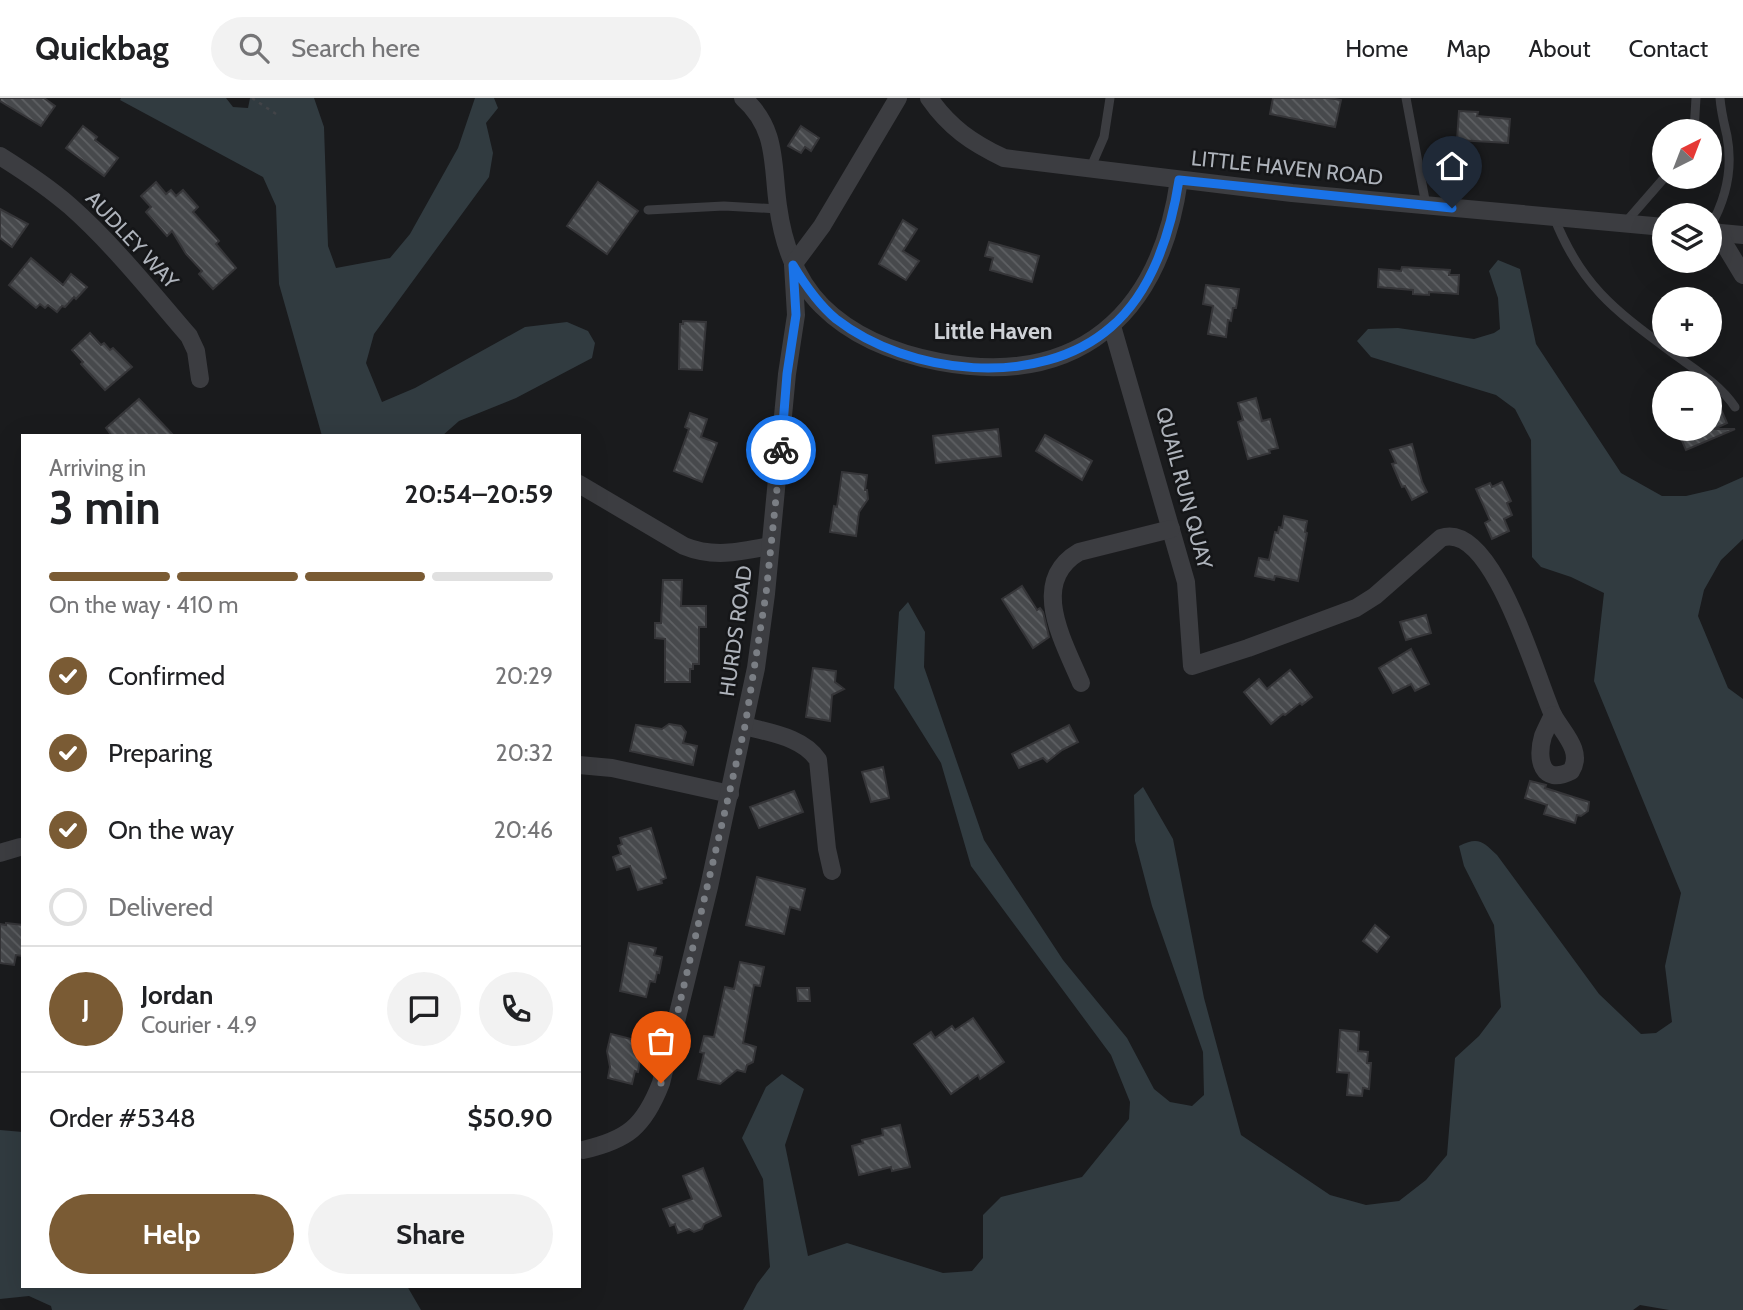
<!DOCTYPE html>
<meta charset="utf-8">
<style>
:root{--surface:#fff;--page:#f2f2f2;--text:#202124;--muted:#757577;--line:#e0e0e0;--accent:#7a5b34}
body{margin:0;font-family:Cabin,sans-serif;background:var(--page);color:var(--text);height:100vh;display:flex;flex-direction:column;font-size:26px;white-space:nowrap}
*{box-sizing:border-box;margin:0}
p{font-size:23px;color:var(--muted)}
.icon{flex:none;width:38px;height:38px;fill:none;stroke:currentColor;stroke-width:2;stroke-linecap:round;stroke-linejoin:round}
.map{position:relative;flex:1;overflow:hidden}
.panel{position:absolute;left:21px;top:336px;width:560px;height:854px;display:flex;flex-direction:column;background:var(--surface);border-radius:0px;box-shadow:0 7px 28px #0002}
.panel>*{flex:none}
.needle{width:46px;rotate:42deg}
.buttons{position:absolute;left:1652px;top:21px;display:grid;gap:14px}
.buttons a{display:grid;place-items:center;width:70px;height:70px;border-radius:50%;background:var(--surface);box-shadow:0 7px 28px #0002;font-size:35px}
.pin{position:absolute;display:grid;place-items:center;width:60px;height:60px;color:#fff;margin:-72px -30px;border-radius:50% 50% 50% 0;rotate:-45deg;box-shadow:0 0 7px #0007}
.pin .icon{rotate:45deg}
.courier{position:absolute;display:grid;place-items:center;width:70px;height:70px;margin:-35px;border:5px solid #1a73e8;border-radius:50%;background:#fff;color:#222;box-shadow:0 2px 9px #0007}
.summary em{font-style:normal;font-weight:700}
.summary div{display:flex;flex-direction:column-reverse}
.summary{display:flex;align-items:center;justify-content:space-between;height:119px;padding:0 28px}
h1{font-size:46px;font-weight:700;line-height:52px}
.bar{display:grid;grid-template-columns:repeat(4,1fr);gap:10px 7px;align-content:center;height:84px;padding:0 28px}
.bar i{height:9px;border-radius:5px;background:var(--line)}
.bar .on{background:var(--accent)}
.bar p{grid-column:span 4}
.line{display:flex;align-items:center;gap:18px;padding:0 28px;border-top:2px solid var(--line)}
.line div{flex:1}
.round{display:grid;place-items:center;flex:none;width:74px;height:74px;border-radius:37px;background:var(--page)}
ol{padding:0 28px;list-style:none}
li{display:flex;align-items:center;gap:21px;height:77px}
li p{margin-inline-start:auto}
li .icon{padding:7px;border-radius:50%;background:var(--accent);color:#fff;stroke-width:4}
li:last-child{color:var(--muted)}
li i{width:38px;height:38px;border:4px solid var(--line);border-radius:50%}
.primary-button{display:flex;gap:14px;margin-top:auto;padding:14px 28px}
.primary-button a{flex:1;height:80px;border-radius:42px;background:var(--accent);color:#fff;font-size:28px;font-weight:700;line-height:80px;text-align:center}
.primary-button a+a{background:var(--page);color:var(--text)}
header{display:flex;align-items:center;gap:42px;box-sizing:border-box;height:98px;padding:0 35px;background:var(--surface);border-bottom:2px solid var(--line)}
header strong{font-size:33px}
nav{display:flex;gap:38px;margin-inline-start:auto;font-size:24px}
.search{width:490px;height:63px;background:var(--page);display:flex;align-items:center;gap:18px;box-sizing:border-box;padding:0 24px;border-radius:38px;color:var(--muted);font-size:26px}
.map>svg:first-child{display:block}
.water{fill:#313b40}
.building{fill:url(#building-back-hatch);stroke:#353538;stroke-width:2}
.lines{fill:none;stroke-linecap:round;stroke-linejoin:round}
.path{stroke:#424448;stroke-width:2.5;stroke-dasharray:3.5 5;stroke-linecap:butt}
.service{stroke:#3c3d41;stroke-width:9}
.minor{stroke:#3c3d41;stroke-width:18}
.done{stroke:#7a7e84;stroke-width:7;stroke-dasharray:0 12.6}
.route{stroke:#1a73e8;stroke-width:9}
.labels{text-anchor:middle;stroke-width:5;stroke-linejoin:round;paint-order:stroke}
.street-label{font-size:21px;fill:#aeb3bb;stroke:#151618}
.neighbourhood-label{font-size:23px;font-weight:bold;fill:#cfd2d7;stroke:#151618}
</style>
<header>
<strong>Quickbag</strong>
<div class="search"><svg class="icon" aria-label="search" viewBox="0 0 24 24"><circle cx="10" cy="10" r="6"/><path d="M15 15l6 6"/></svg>Search here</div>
<nav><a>Home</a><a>Map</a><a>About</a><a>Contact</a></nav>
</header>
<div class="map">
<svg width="1743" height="1212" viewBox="0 0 1743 1212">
<defs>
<pattern id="building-back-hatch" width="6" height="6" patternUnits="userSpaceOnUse" patternTransform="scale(1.75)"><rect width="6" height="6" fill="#47494c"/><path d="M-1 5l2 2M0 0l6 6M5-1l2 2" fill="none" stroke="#5f6164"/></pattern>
</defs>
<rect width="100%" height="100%" fill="#1a1b1d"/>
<g class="water">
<polygon points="121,0 226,0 233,9 248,10 250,0 314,0 324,29 328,148 336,170 390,160 410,136 458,50 475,0 494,0 498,10 486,25 493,55 489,79 374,236 366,265 382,304 415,290 525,229 567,224 588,233 595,245 592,260 516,300 459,323 442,338 322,338 279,186 276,108 263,79 120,2"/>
<path d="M1498 162 1520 171 1536 246 1621 375 1662 398H1686L1716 391 1743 379V441L1721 462 1704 492 1698 518 1728 590 1743 601V1212H1669L1640 1207 1633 1212H743L757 1186 770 1169 763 1081 742 1040 766 989 782 976 804 991 785 1047 808 1158 847 1145 943 1175 972 1173 983 1160V1117L1001 1099 1082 1079 1129 1021 1130 1004 1111 957 971 768 941 665 894 590 899 514 908 504 925 534 924 569 984 742 1063 862 1127 940 1154 991 1170 1004 1192 1008 1204 997 1203 954 1152 808 1135 743 1134 697 1143 689 1173 741 1204 900 1241 1037 1330 1097 1366 1107 1399 1103 1426 1082 1447 1057 1455 960 1479 938 1501 909 1494 827 1464 768 1459 748C1479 738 1483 744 1497 757L1599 896 1641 936 1656 935 1672 924 1665 868 1681 795 1594 583 1604 495 1571 479 1541 469 1532 459 1531 342 1515 311 1496 297 1371 259 1357 243 1368 231 1398 230 1474 241 1494 235 1500 231 1498 200 1489 173Z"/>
<polygon points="0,1032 23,1034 23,1188 407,1188 421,1212 52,1212 51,1208 29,1198 0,1201"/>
</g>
<g class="building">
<polygon points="0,0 44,0 55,8 41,28 0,3"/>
<polygon points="1273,0 1328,0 1341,2 1335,29 1270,16"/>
<polygon points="1459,13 1478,14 1477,18 1510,21 1508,45 1457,42"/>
<polygon points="83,28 97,39 95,42 118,60 104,78 66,50"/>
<polygon points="801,28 819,40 811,53 805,49 801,55 788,48"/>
<polygon points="156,84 166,96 171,92 176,98 183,92 198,109 193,114 219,143 216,146 236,170 213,191 199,176 202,173 186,156 172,133 167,138 146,114 151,109 141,98"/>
<polygon points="598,84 638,113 607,156 567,128"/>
<polygon points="0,111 28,126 12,149 0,140"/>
<polygon points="903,122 917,131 903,153 919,163 906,182 879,166"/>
<polygon points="989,144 1039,158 1032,184 990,172 993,160 985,158"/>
<polygon points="31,160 63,187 71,176 87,189 76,201 74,199 65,209 62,208 57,214 48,207 45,210 40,206 36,210 9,187"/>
<polygon points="1402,169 1450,172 1449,177 1459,177 1458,196 1429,194 1429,197 1413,196 1413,192 1378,189 1379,171 1401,173"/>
<polygon points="1206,187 1239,191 1236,210 1233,210 1231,223 1228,222 1226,239 1208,236 1213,208 1203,206"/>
<polygon points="683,223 706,224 702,272 679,271 680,226 683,226"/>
<polygon points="90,235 101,247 104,245 110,252 113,250 132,269 105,292 81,266 83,264 72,252"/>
<polygon points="1256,300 1262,323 1270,321 1278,350 1269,352 1270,355 1248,361 1238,324 1243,322 1238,305"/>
<polygon points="139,301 174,338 112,338 106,330"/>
<polygon points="1719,307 1727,325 1714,331 1735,331 1686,352 1677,331 1710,331 1710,311"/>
<polygon points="690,315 707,321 701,339 717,345 702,384 674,373 689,331 685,329"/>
<polygon points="998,331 1001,358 936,365 933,338"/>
<polygon points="1045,337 1092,363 1082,382 1036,353"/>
<polygon points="1412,346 1422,384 1427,394 1412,402 1405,388 1402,389 1392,366 1396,365 1390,352"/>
<polygon points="842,374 867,377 865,392 867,392 868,401 859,414 856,438 830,434 834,408 837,409"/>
<polygon points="1502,384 1511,403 1507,405 1512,417 1504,421 1509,433 1492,441 1485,425 1490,422 1476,391 1490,385 1492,389"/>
<polygon points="1284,418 1307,423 1305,434 1307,435 1298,483 1275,478 1274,482 1255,478 1259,460 1269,462 1275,434 1278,435 1279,429 1282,430"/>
<polygon points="663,482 682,482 681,508 706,508 706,529 699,529 699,566 693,566 693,571 690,571 690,584 665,584 665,541 655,540 655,525 661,525"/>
<polygon points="1022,488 1037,512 1040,510 1043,514 1049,539 1033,550 1002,501"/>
<polygon points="1426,517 1431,535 1406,542 1400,524"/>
<polygon points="1411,551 1429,586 1415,593 1411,586 1393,595 1379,570"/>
<polygon points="813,570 836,573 835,584 844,591 832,597 830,623 806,619"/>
<polygon points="1290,572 1312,599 1302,607 1300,605 1285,617 1283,616 1271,626 1244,594 1259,581 1267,591"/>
<polygon points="669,626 681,628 686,634 683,645 697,648 693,667 630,653 636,627 662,631"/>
<polygon points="1069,627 1078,644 1062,652 1047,664 1043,660 1019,670 1012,656"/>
<polygon points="883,669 889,700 871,704 862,674"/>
<polygon points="1530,683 1546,687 1545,690 1589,704 1588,713 1581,718 1577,717 1575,725 1544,716 1547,707 1525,700"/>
<polygon points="794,693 803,714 759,730 750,709"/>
<polygon points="651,730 666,780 661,782 662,785 638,792 630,768 617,772 613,759 621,756 618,748 622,746 620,740"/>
<polygon points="757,779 805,791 800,812 790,809 784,836 746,827"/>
<polygon points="6,825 23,827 23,858 16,857 14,867 0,865 0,826 6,827"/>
<polygon points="1375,827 1389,839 1377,854 1363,843"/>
<polygon points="629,845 656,850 654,857 662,859 659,875 657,874 655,884 650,883 646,899 620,893"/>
<polygon points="740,864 764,869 760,888 754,887 743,945 756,949 753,964 747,967 745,974 737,972 720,986 698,981 704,955 700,954 704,938 714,939 725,889 734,891"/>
<polygon points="797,890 809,890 810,903 798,903"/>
<polygon points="973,920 1004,964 980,981 978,977 951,996 914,946 931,934 935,940 952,928 955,932"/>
<polygon points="1340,932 1359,934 1358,953 1368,954 1367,965 1371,965 1369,991 1363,990 1362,998 1347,997 1349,975 1337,974"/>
<polygon points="611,936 643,944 638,974 635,973 632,986 608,980 610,969 607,953"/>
<polygon points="900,1027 910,1069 892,1073 891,1069 859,1077 852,1048 863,1045 862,1042 883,1037 882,1031"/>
<polygon points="703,1070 721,1118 704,1126 702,1131 694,1134 689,1131 678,1135 675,1126 670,1128 663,1111 692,1101 683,1078"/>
</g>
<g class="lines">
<polyline class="path" points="252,0 276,16"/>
<g class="service">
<polyline points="1406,0 1426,107"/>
<polyline points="1694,33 1696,0"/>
<polyline points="1090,71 1104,39 1110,0"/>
<polyline points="648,112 724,108 778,111"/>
<path d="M1554 119C1582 191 1619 215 1678 259 1699 274 1721 288 1735 309"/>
<polyline points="1625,125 1665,79"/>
<path d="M1710 129C1726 101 1733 70 1727 38 1724 25 1721 14 1720 0"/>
</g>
<g class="minor">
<path d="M743 0C778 31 772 67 778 108 783 145 795 181 822 208 853 239 898 256 940 264 1079 290 1160 216 1179 82"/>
<path d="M929 0C949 29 972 45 1004 60L1292 95 1664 129"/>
<path d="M0 58C24 73 48 89 70 108 113 146 151 194 189 238L196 253 200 281"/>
<polyline points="1710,134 1743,137"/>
<polyline points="1717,134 1743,177"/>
<path d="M1112 228 1186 484 1192 568 1248 550 1356 510 1375 498 1441 440C1493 421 1537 583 1553 617"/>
<path d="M579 386 684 448C713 460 740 454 770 448"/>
<path d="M1081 585C1064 544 1028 484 1079 454L1171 431"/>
<path d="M1553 617C1562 634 1584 653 1571 673 1542 688 1536 661 1543 638 1546 631 1550 623 1553 617Z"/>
<path d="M745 628C770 635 803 639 818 662L827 751 832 773"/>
<polyline points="579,667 612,670 730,696"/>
<polyline points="0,755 20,749"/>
<path d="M583 1052C627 1042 644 1029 661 985L709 789 756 570 766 496 787 276 796 217 793 167 822 128 898 0"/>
</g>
</g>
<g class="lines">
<polyline class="done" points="661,985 745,628 766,496 781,352"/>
<path class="route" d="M781 352 787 276 796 217 793 167C805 187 818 206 836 221 908 277 1039 292 1111 229 1152 194 1171 134 1179 82L1452 110"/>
</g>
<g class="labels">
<g class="street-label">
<text transform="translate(1287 70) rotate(6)" y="7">LITTLE HAVEN ROAD</text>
<text transform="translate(132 142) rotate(47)" y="7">AUDLEY WAY</text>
<text transform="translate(1184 390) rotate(75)" y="7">QUAIL RUN QUAY</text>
<text transform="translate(736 533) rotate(-82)" y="7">HURDS ROAD</text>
</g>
<g class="neighbourhood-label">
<text x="993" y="241">Little Haven</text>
</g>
</g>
</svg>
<div class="buttons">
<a><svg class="needle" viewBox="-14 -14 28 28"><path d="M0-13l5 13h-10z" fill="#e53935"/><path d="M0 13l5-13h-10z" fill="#757577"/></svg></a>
<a><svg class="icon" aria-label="layers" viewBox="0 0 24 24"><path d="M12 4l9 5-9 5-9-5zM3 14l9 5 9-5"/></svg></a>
<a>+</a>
<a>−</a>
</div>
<div class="pin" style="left:661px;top:985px;background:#ea580c"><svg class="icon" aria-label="bag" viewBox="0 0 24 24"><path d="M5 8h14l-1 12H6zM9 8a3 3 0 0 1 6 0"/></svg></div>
<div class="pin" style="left:1452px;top:110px;background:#1f2937"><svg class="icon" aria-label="home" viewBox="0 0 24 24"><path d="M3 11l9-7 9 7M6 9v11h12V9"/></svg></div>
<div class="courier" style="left:781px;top:352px"><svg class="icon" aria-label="bike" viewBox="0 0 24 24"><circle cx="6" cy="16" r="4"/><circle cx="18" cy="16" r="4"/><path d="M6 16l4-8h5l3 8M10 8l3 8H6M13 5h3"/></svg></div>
<section class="panel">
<div class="summary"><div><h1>3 min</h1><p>Arriving in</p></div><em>20:54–20:59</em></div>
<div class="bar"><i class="on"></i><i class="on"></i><i class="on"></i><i></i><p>On the way · 410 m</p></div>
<ol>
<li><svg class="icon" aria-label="check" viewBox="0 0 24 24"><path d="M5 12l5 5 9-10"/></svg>Confirmed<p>20:29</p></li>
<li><svg class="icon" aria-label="check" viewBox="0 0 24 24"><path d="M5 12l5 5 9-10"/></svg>Preparing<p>20:32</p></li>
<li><svg class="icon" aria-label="check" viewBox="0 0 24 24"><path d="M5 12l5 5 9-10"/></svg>On the way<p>20:46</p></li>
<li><i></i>Delivered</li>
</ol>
<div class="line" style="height:126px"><b class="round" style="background:var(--accent);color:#fff">J</b><div><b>Jordan</b><p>Courier · 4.9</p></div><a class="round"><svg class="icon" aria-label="chat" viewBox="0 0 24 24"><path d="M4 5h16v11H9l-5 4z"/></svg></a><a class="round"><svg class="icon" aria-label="phone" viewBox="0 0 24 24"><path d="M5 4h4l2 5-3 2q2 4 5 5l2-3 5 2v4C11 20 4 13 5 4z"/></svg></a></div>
<div class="line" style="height:91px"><div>Order #5348</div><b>$50.90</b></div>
<div class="primary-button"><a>Help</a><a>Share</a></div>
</section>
</div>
